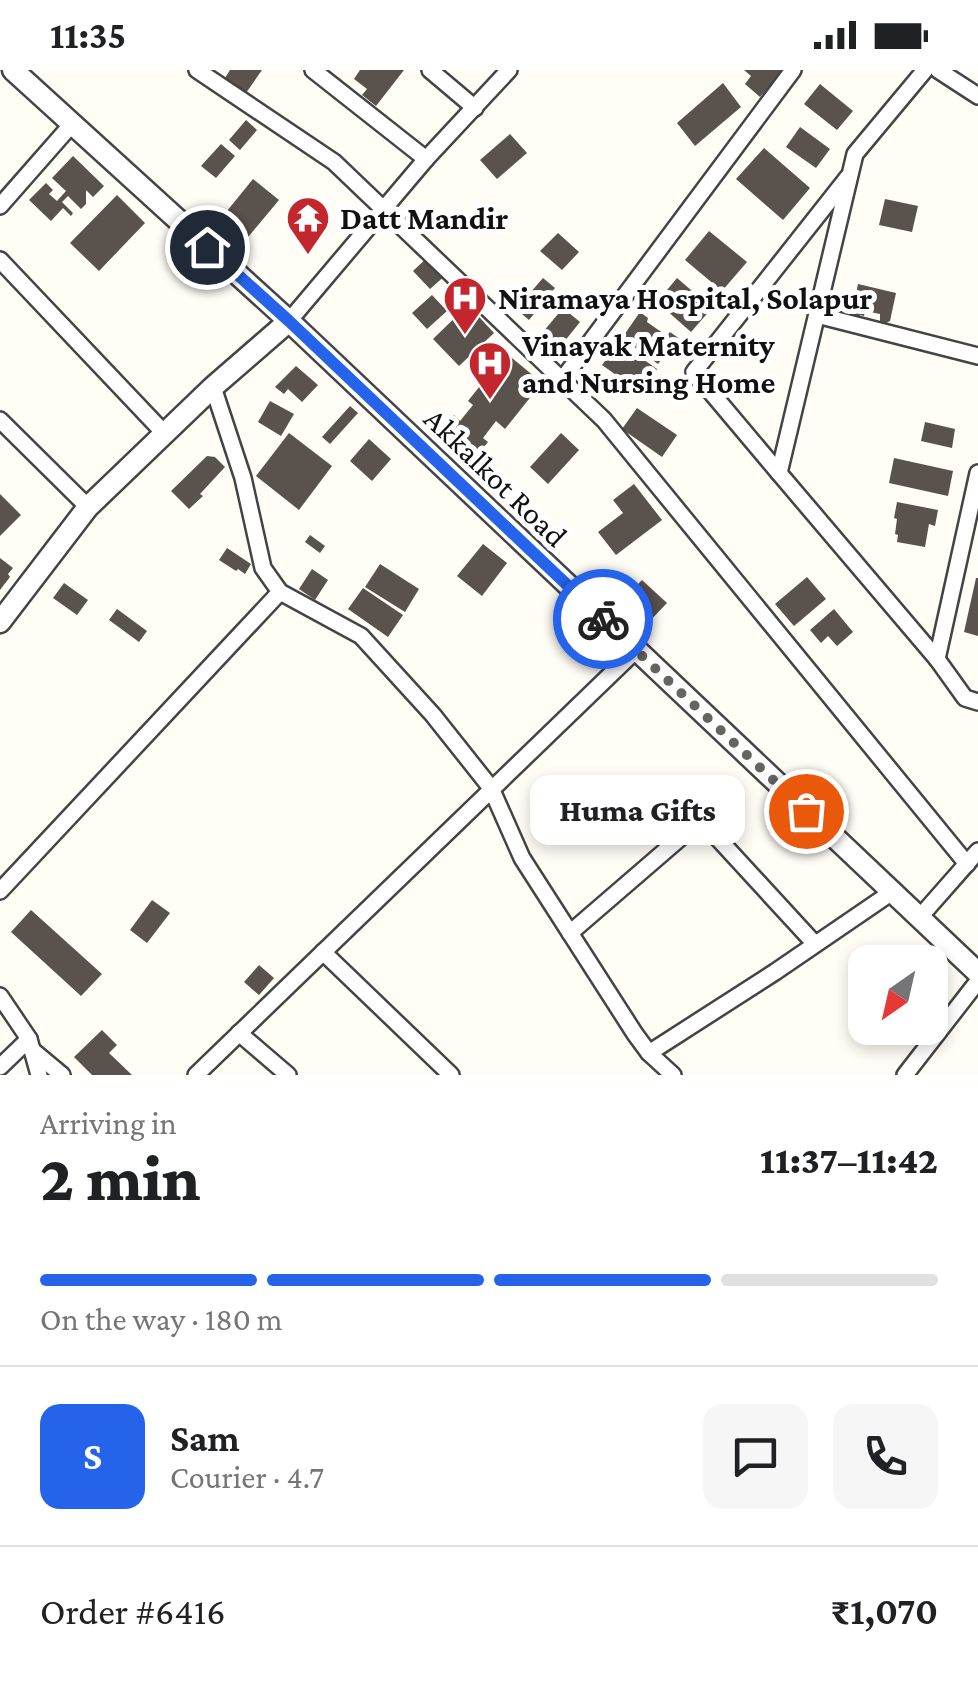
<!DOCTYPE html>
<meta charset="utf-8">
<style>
:root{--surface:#fff;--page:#f6f6f6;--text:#202124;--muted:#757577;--line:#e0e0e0;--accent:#2563eb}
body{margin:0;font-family:"Crimson Pro",serif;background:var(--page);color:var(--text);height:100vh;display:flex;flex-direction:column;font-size:38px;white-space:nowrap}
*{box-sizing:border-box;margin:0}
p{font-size:32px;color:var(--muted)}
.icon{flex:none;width:55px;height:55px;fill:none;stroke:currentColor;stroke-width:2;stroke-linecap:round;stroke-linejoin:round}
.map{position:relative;height:1005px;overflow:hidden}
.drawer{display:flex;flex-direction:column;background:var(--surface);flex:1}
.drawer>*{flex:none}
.needle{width:65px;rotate:214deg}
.tools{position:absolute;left:848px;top:875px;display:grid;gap:20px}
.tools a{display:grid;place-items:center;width:100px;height:100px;border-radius:20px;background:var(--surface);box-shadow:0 5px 15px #0003;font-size:50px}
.pin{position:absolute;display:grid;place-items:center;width:85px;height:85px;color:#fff;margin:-42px;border:5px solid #fff;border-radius:50%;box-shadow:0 2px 10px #0007}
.courier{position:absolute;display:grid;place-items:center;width:100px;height:100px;margin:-50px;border:8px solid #2563eb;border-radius:50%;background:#fff;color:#222;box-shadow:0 2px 12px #0007}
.bubble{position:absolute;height:70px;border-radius:20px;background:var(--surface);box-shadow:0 5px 15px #0003;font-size:32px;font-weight:800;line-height:70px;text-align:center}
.head em{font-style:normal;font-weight:800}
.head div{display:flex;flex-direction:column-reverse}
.head{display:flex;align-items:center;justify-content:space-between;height:170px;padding:0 40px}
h1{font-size:65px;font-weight:800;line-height:75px}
.bar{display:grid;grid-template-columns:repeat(4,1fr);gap:15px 10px;align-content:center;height:120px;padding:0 40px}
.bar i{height:12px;border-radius:8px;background:var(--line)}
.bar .selected{background:var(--accent)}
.bar p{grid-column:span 4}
.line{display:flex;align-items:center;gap:25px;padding:0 40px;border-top:2px solid var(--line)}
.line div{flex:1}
.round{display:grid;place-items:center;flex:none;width:105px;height:105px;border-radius:20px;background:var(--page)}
.status{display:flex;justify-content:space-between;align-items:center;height:70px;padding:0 50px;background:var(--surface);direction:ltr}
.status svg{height:28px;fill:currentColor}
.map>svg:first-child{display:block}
.building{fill:#5a524d}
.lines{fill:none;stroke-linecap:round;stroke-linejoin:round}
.minor-casing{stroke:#444;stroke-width:20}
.tertiary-casing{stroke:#444;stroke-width:25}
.minor{stroke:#fff;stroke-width:15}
.tertiary{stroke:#fff;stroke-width:20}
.done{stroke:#646461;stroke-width:10;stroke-dasharray:0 18}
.route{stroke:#2563eb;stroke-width:12}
.labels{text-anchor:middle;stroke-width:10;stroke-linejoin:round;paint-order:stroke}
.poi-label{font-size:32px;font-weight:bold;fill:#111;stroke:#fff;text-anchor:start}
.street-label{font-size:32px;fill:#111;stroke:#fff}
</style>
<div class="status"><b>11:35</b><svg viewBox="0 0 49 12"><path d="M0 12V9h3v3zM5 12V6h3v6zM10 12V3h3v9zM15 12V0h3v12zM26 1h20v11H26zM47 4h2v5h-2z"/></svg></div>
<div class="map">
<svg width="978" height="1005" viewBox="0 0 978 1005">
<rect width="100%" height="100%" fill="#fffdf5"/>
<g class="building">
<polygon points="230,0 262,0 246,23 225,8"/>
<polygon points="360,0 404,0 376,36 362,25 367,19 354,9"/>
<polygon points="744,0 783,0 760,27 745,14 751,6"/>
<polygon points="723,13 741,37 695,76 677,53"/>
<polygon points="820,14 853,41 837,60 804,34"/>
<polygon points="246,50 257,60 240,80 229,70"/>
<polygon points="800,57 830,79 816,98 786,77"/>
<polygon points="510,64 527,83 497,109 480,90"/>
<polygon points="221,74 235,86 216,108 201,96"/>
<polygon points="764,78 810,118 783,150 736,109"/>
<polygon points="73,86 104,116 93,127 86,120 86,134 81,139 68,126 62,132 73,143 71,146 63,138 51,151 29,130 46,113 53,120 49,124 57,131 66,121 52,108"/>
<polygon points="253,109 279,130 239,178 214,157"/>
<polygon points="117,125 145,153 99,201 70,173"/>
<polygon points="885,129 918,136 912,162 879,155"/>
<polygon points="709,161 747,192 722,221 685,190"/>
<polygon points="558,163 579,182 562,200 540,181"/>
<polygon points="430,185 447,204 430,219 413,201"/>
<polygon points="543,208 555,218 529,250 516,239"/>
<polygon points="677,208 712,238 691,262 657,232"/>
<polygon points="858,214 896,223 890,251 886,253 880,251 880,244 865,241 864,246 860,245 860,248 854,247 854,244 852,243"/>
<polygon points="432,225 447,241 427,259 412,243"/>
<polygon points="468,235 494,263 459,296 433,269"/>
<polygon points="563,238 580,252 560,277 543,262"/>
<polygon points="640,242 648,248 647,252 667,266 670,262 680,269 673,280 670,278 658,294 622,268"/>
<polygon points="619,272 657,299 640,322 602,295"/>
<polygon points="506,283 535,307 529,313 537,319 505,359 496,351 483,368 488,372 477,385 469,379 462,388 445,374 453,365 444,357 454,345 460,351 473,335 468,331"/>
<polygon points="296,296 318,315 302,332 288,319 284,324 275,317"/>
<polygon points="270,331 294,344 281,366 258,352"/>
<polygon points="350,336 358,343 330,374 322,367"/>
<polygon points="637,338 677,365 662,387 622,359"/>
<polygon points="925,352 955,359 952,378 921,371"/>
<polygon points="289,363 332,396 299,440 256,406"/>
<polygon points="561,363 579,380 548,414 530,397"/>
<polygon points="369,369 391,389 372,411 350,391"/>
<polygon points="207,386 215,387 225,397 200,424 203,426 189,439 171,421"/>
<polygon points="894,388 953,401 948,426 889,413"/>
<polygon points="634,414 662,450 616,485 598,462 623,443 613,430"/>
<polygon points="0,424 21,445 0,466"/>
<polygon points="897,432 938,440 935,456 929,454 925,477 897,472 898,465 895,464 897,449 894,448"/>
<polygon points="310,465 325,476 320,483 305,472"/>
<polygon points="483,474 507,493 482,526 457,506"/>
<polygon points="227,478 251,494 245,504 238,499 236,501 219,490"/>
<polygon points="0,488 13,498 8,504 10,507 0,520"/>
<polygon points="380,494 419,519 405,542 365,517"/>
<polygon points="312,499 328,510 315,530 299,519"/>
<polygon points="807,507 826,529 794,556 775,534"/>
<polygon points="976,508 978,508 978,566 964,562"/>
<polygon points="642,510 667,533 645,556 620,533"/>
<polygon points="64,513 88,530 77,545 53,528"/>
<polygon points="363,518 403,545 388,567 348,539"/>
<polygon points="117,539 147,561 139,572 109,550"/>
<polygon points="834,539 853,562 837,576 828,566 821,573 810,560"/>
<polygon points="152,830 170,843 147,873 130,860"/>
<polygon points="31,840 102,904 81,926 11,862"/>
<polygon points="259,895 274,908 259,925 244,912"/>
<polygon points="102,960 117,975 109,983 132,1005 92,1005 74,987"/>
</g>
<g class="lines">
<g class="minor-casing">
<g id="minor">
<polyline points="197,0 334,92 604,350 967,794"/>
<polyline points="313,0 426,89"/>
<polyline points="430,0 475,38"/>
<polyline points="925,0 855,84 779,403 937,589 965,628 978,632"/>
<polyline points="938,0 978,26"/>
<polyline points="0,136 72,54"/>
<polyline points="0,190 165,364"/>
<polyline points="817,245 978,286"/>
<polyline points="289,251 426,89 509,0"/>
<polyline points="562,310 793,0"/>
<polyline points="213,317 243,408 263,498 280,522 361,566 433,645 491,718 522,788 635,964 649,983 673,1005"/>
<polyline points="0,350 88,437"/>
<polyline points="779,403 694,302 848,107"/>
<polyline points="937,589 978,403"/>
<polyline points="0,821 280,522"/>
<polyline points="919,848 978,781"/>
<polyline points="570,863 701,750 815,874"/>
<polyline points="323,882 451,1005"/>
<polyline points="0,926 29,969 39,1005"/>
<polyline points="239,963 288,1005"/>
<polyline points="32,980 62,1005"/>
<polyline points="649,983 775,902 892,822"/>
<polyline points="0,997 29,969"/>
<polyline points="196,1005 635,581"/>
<polyline points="905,1005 978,911"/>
</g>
</g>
<g class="tertiary-casing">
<g id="tertiary">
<polyline points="13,0 289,251 978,903"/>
<polyline points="0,552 88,437 213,317 289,251"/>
</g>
</g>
<use href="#minor" class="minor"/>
<use href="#tertiary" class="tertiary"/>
</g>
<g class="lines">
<polyline class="done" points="603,549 806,741"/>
<polyline class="route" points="207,177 289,251 603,549"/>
</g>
<defs>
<g id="temple-pin" transform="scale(2.25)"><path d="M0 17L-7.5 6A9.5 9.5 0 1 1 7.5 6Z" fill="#c4262e" stroke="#fff"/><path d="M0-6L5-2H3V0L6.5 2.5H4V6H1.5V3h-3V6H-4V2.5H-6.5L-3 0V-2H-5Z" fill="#fff"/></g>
<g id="hospital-pin" transform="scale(2.25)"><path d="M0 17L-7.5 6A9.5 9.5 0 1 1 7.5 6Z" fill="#c4262e" stroke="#fff"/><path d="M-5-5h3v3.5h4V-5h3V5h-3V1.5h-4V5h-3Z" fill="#fff"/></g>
</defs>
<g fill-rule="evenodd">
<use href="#temple-pin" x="308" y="148"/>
<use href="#hospital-pin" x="465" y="228"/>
<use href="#hospital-pin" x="490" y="293"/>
</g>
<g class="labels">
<g class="poi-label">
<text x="340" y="159">Datt Mandir</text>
<text x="498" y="239">Niramaya Hospital, Solapur</text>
<text x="522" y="286">Vinayak Maternity<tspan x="522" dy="37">and Nursing Home</tspan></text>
</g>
<g class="street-label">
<text transform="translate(496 407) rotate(44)" y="11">Akkalkot Road</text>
</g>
</g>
</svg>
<div class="tools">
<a><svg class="needle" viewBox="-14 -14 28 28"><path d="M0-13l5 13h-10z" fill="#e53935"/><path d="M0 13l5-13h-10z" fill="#757577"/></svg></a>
</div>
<div class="pin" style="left:806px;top:741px;background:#ea580c"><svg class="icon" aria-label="bag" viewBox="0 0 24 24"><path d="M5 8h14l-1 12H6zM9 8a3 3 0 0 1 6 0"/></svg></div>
<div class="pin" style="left:207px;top:177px;background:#1f2937"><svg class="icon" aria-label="home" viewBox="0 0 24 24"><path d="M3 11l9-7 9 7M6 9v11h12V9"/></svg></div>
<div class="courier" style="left:603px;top:549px"><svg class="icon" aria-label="bike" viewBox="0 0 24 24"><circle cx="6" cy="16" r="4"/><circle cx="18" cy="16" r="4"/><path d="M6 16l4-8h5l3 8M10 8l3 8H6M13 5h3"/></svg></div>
<div class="bubble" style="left:530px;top:705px;width:215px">Huma Gifts</div>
</div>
<section class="drawer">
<div class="head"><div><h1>2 min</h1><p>Arriving in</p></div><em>11:37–11:42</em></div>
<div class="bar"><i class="selected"></i><i class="selected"></i><i class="selected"></i><i></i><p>On the way · 180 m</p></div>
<div class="line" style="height:180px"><b class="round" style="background:var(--accent);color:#fff">S</b><div><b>Sam</b><p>Courier · 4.7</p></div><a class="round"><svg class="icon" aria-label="chat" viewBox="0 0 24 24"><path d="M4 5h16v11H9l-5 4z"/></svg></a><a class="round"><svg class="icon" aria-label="phone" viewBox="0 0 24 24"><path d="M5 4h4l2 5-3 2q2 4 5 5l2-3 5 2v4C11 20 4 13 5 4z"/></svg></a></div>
<div class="line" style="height:130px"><div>Order #6416</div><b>₹1,070</b></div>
</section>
